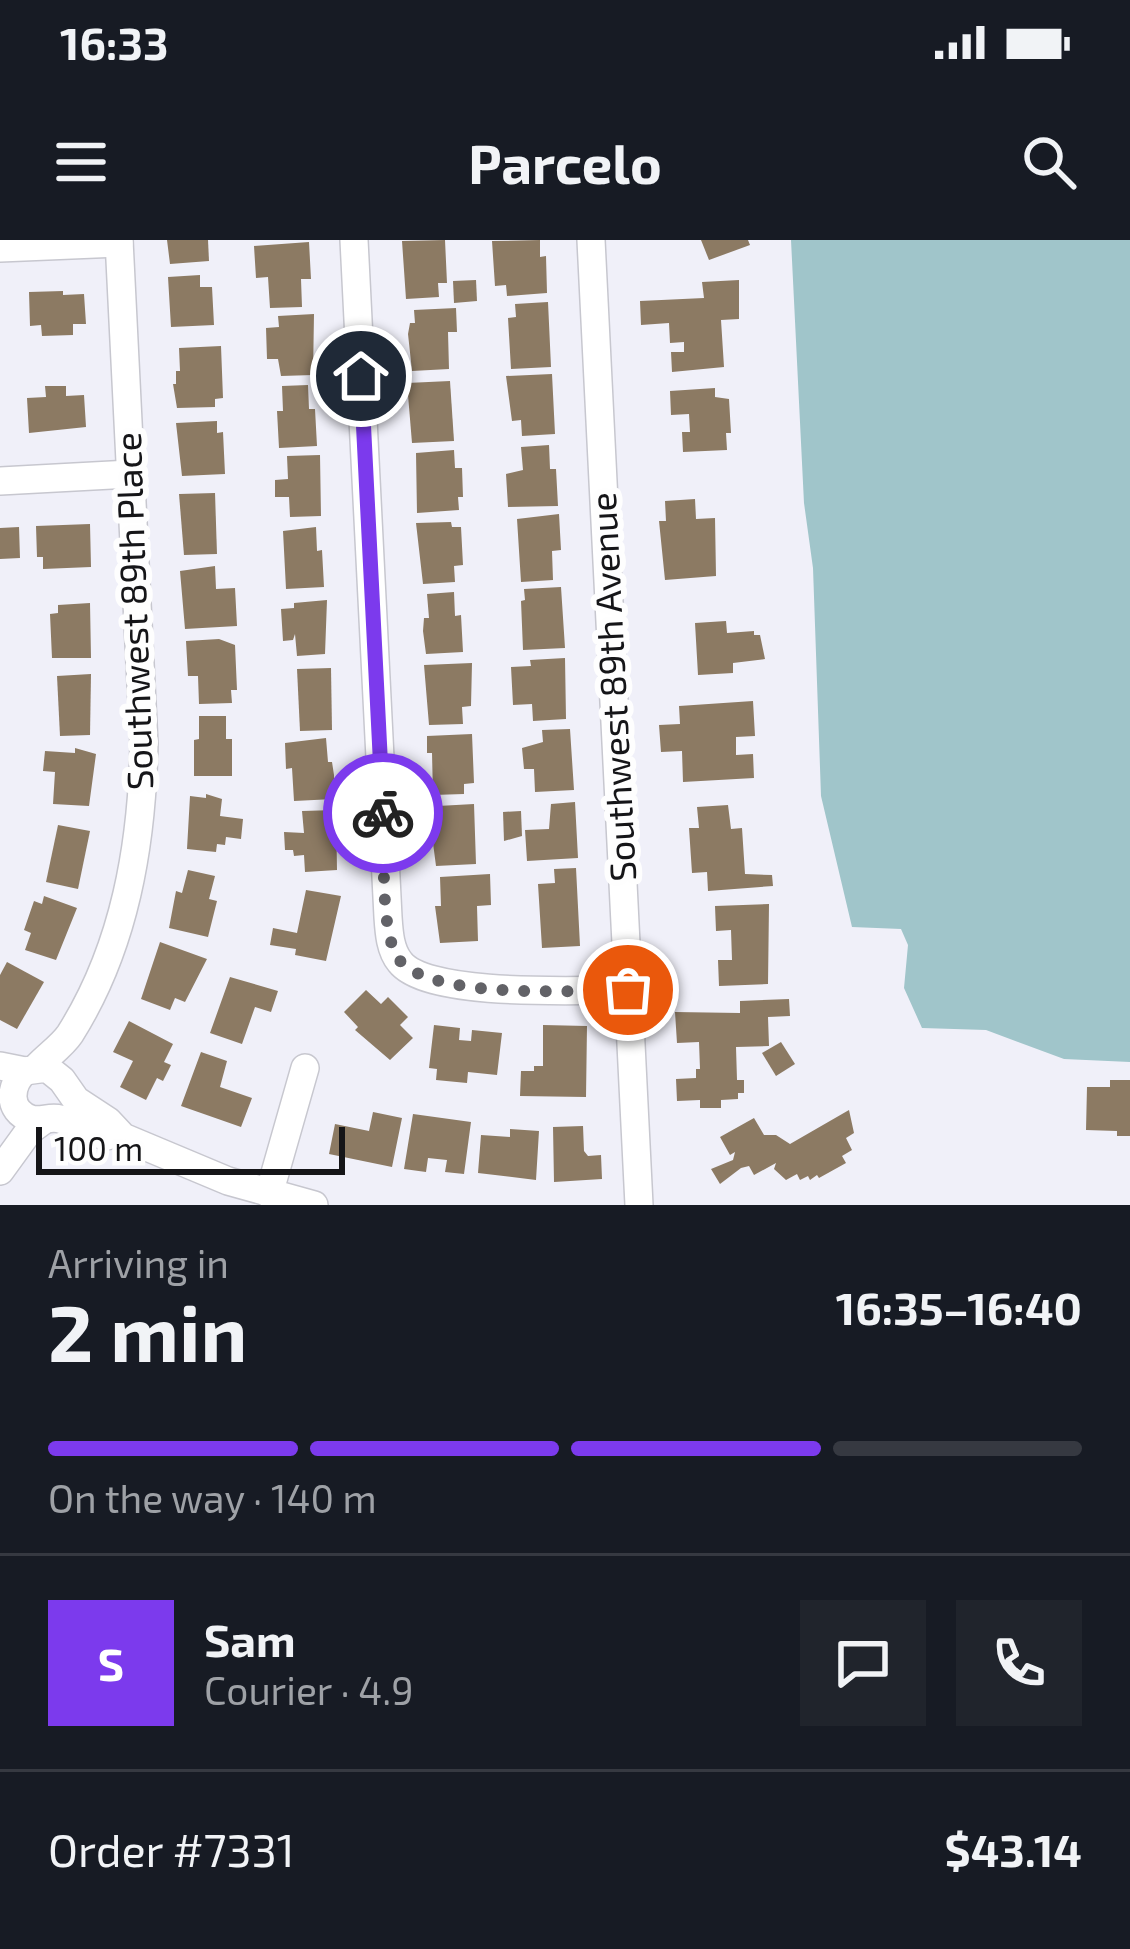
<!DOCTYPE html>
<meta charset="utf-8">
<style>
:root{--surface:#171b24;--page:#20242c;--text:#f1f3f6;--muted:#9ea1a6;--line:#363941;--accent:#7c3aed}
body{margin:0;font-family:"Exo 2",sans-serif;background:var(--page);color:var(--text);height:100vh;display:flex;flex-direction:column;font-size:45px;white-space:nowrap}
*{box-sizing:border-box;margin:0}
p{font-size:39px;color:var(--muted)}
.icon{flex:none;width:66px;height:66px;fill:none;stroke:currentColor;stroke-width:2;stroke-linecap:round;stroke-linejoin:round}
.map{position:relative;height:965px;overflow:hidden}
.sheet{display:flex;flex-direction:column;background:var(--surface);flex:1}
.sheet>*{flex:none}
.scale{position:absolute;left:36px;bottom:30px;width:309px;box-sizing:border-box;padding-left:12px;border:6px solid #151518;border-top:0;font-size:33px;line-height:42px;white-space:nowrap;color:#151518;-webkit-text-stroke:9px #fefefe;paint-order:stroke}
.pin{position:absolute;display:grid;place-items:center;width:102px;height:102px;color:#fff;margin:-51px;border:6px solid #fff;border-radius:50%;box-shadow:0 3px 12px #0007}
.courier{position:absolute;display:grid;place-items:center;width:120px;height:120px;margin:-60px;border:9px solid #7c3aed;border-radius:50%;background:#fff;color:#222;box-shadow:0 3px 15px #0007}
.headline em{font-style:normal;font-weight:700}
.headline div{display:flex;flex-direction:column-reverse}
.headline{display:flex;align-items:center;justify-content:space-between;height:204px;padding:0 48px}
h1{font-size:78px;font-weight:700;line-height:90px}
.bar{display:grid;grid-template-columns:repeat(4,1fr);gap:18px 12px;align-content:center;height:144px;padding:0 48px}
.bar i{height:15px;border-radius:9px;background:var(--line)}
.bar .selected{background:var(--accent)}
.bar p{grid-column:span 4}
.line{display:flex;align-items:center;gap:30px;padding:0 48px;border-top:3px solid var(--line)}
.line div{flex:1}
.round{display:grid;place-items:center;flex:none;width:126px;height:126px;border-radius:0px;background:var(--page)}
.status{display:flex;justify-content:space-between;align-items:center;height:84px;padding:0 60px;background:var(--surface);direction:ltr}
.status svg{height:33px;fill:currentColor}
header{display:flex;justify-content:space-between;align-items:center;height:156px;padding:0 48px;background:var(--surface);font-size:54px;font-weight:700}
.map>svg:first-child{display:block}
.water{fill:#a0c5ca}
.building{fill:#8c7a63}
.lines{fill:none;stroke-linecap:round;stroke-linejoin:round}
.minor-casing{stroke:#c7c7cf;stroke-width:30}
.minor{stroke:#fff;stroke-width:27}
.done{stroke:#626267;stroke-width:12;stroke-dasharray:0 21.6}
.route{stroke:#7c3aed;stroke-width:15}
.labels{text-anchor:middle;stroke-width:12;stroke-linejoin:round;paint-order:stroke}
.street-label{font-size:36px;fill:#151518;stroke:#fefefe}
</style>
<div class="status"><b>16:33</b><svg viewBox="0 0 49 12"><path d="M0 12V9h3v3zM5 12V6h3v6zM10 12V3h3v9zM15 12V0h3v12zM26 1h20v11H26zM47 4h2v5h-2z"/></svg></div>
<header><svg class="icon" aria-label="menu" viewBox="0 0 24 24"><path d="M4 6h16M4 12h16M4 18h16"/></svg>Parcelo<svg class="icon" aria-label="search" viewBox="0 0 24 24"><circle cx="10" cy="10" r="6"/><path d="M15 15l6 6"/></svg></header>
<div class="map">
<svg width="1130" height="965" viewBox="0 0 1130 965">
<rect width="100%" height="100%" fill="#f0f0f9"/>
<polygon class="water" points="791,0 1130,0 1130,822 1064,819 986,790 922,788 904,748 908,705 901,689 852,687 821,556 813,328 804,263"/>
<g class="building">
<polygon points="167,0 208,0 209,21 170,24"/>
<polygon points="445,0 447,43 438,43 439,57 406,59 402,1"/>
<polygon points="540,0 540,17 546,16 547,53 507,56 506,45 495,46 492,1"/>
<polygon points="701,0 748,0 750,5 709,20"/>
<polygon points="309,2 311,39 301,39 302,67 270,68 268,37 256,38 254,6"/>
<polygon points="200,35 200,47 212,47 214,85 171,87 168,37"/>
<polygon points="476,40 477,61 454,63 453,41"/>
<polygon points="739,40 739,79 721,80 724,127 672,132 671,112 684,112 684,102 670,103 669,83 641,85 640,61 704,58 702,42"/>
<polygon points="63,51 63,55 84,54 86,84 73,84 73,95 42,96 41,85 30,86 29,52"/>
<polygon points="548,62 551,127 511,129 508,78 516,77 515,64"/>
<polygon points="456,68 457,92 448,92 449,129 412,131 408,94 410,83 415,83 414,70"/>
<polygon points="314,74 313,135 281,136 278,119 267,119 266,88 279,87 278,76"/>
<polygon points="221,106 223,158 215,159 215,167 177,168 173,144 176,144 176,131 180,131 179,108"/>
<polygon points="552,134 555,194 522,196 521,180 512,181 506,136"/>
<polygon points="450,141 454,201 412,203 407,143"/>
<polygon points="308,145 309,169 315,169 317,206 279,208 277,171 283,171 282,146"/>
<polygon points="45,146 66,146 66,156 84,155 86,187 29,193 27,158 46,157"/>
<polygon points="715,148 715,157 729,159 731,193 726,193 727,210 683,212 682,192 690,192 689,174 671,175 670,151"/>
<polygon points="217,181 217,193 223,192 225,234 182,236 176,183"/>
<polygon points="549,205 550,229 556,229 558,266 508,267 506,234 523,230 521,207"/>
<polygon points="454,210 455,228 462,228 463,257 458,257 459,270 417,273 416,213"/>
<polygon points="320,215 321,276 290,277 289,257 275,257 275,240 288,239 287,216"/>
<polygon points="215,253 217,314 184,315 179,254"/>
<polygon points="695,259 696,279 715,278 716,336 665,340 659,281 666,281 665,261"/>
<polygon points="559,274 561,310 552,311 553,340 521,342 517,279"/>
<polygon points="451,282 452,287 461,287 463,325 454,326 455,342 423,344 416,283"/>
<polygon points="90,284 91,327 43,329 43,317 37,317 36,286"/>
<polygon points="19,287 20,318 0,319 0,288"/>
<polygon points="316,287 317,311 322,310 324,347 286,349 283,291"/>
<polygon points="215,326 216,349 235,348 237,386 185,389 180,331"/>
<polygon points="561,347 565,408 523,410 521,361 525,360 524,349"/>
<polygon points="454,352 455,376 461,375 463,412 426,414 423,391 424,378 429,378 427,354"/>
<polygon points="327,360 325,414 297,416 295,394 293,400 283,401 281,369 294,368 294,363"/>
<polygon points="90,363 91,418 52,418 50,374 58,373 58,365"/>
<polygon points="726,381 727,393 754,391 754,395 760,395 765,419 733,423 733,433 698,435 695,383"/>
<polygon points="219,399 235,405 237,450 231,450 232,463 199,464 198,436 188,436 186,401"/>
<polygon points="565,418 566,479 533,481 532,464 513,465 511,427 531,426 530,420"/>
<polygon points="472,423 471,466 462,467 463,484 429,485 424,425"/>
<polygon points="331,428 332,490 300,491 297,429"/>
<polygon points="91,434 90,495 60,496 57,436"/>
<polygon points="753,461 755,496 736,497 736,515 753,514 754,538 683,542 682,511 661,512 659,485 680,484 679,466"/>
<polygon points="199,476 226,476 226,499 232,499 232,536 194,536 194,500 199,499"/>
<polygon points="570,489 574,550 535,552 534,529 524,529 522,508 543,502 542,490"/>
<polygon points="472,494 474,543 464,544 464,554 433,555 432,513 427,513 427,496"/>
<polygon points="326,498 328,522 332,522 334,535 334,559 294,561 292,528 286,529 285,503"/>
<polygon points="75,508 96,514 89,566 53,564 55,532 43,531 45,511 75,513"/>
<polygon points="206,554 222,559 220,576 243,579 241,599 226,597 225,605 217,604 216,612 187,609 190,556 206,558"/>
<polygon points="575,562 578,618 527,621 525,590 549,589 551,564"/>
<polygon points="474,564 476,624 436,626 433,603 435,589 439,589 438,566"/>
<polygon points="728,565 731,589 742,588 745,634 772,635 773,646 708,651 707,632 692,633 689,588 699,588 697,567"/>
<polygon points="336,570 337,630 305,632 304,615 294,616 293,610 285,610 284,592 304,593 302,571"/>
<polygon points="521,571 522,596 504,601 503,572"/>
<polygon points="58,585 90,591 78,649 46,642"/>
<polygon points="576,628 580,706 542,708 538,644 555,643 554,629"/>
<polygon points="188,630 215,636 209,659 217,661 208,697 169,688 176,651 182,653"/>
<polygon points="490,634 491,665 477,666 478,701 440,703 435,666 441,666 440,637"/>
<polygon points="306,650 341,656 326,721 295,715 296,709 270,705 273,688 297,693"/>
<polygon points="44,656 77,668 56,720 25,710 31,693 24,690 34,661 42,664"/>
<polygon points="769,664 768,744 719,746 718,720 732,720 731,690 716,691 715,666"/>
<polygon points="160,702 207,719 185,762 175,758 170,770 141,759"/>
<polygon points="7,722 44,742 17,789 0,780 0,735"/>
<polygon points="230,737 278,751 271,772 255,767 242,804 210,793"/>
<polygon points="366,750 381,764 388,757 408,777 400,785 413,798 390,820 355,790 358,787 344,772"/>
<polygon points="789,759 790,776 768,777 769,806 736,807 737,840 744,840 744,853 738,853 738,859 721,860 721,868 700,868 700,860 677,861 676,839 696,838 696,829 700,829 699,802 677,803 675,772 740,773 740,761"/>
<polygon points="129,781 173,804 164,822 171,825 163,841 157,838 146,860 120,847 133,821 113,812"/>
<polygon points="434,785 460,788 459,800 471,801 472,790 502,793 497,835 468,832 467,843 436,840 437,829 429,828"/>
<polygon points="543,785 587,786 586,857 520,856 521,831 534,831 534,826 543,826"/>
<polygon points="781,802 795,824 776,836 762,813"/>
<polygon points="201,812 227,821 220,847 252,858 241,887 181,866"/>
<polygon points="1110,840 1130,840 1130,896 1117,896 1117,891 1086,890 1087,847 1110,847"/>
<polygon points="849,870 854,893 846,898 852,910 842,916 846,923 819,938 817,935 810,940 808,936 800,940 797,934 786,940 774,929 776,923 754,935 749,926 741,928 720,944 711,929 733,920 735,912 730,915 720,897 754,878 764,895 776,895 790,904"/>
<polygon points="373,872 402,878 392,927 329,914 335,884 369,891"/>
<polygon points="413,874 471,882 464,934 445,932 447,920 428,918 426,932 404,929"/>
<polygon points="583,886 584,911 588,916 601,915 602,939 554,942 553,887"/>
<polygon points="510,889 539,891 536,940 478,933 481,895 510,897"/>
</g>
<g class="lines">
<g class="minor-casing">
<g id="minor">
<path d="M354 0 388 677C389 692 390 710 400 722 427 758 582 750 628 750"/>
<polyline points="591,0 639,965"/>
<polyline points="0,8 119,3"/>
<polyline points="0,241 130,234"/>
<polyline points="0,826 25,831 47,828 62,840 76,860 108,881 123,897 228,941 314,965"/>
<path d="M37 827C47 816 62 806 70 794 125 707 142 605 144 504L119 0"/>
<path d="M25 831C10 844 6 871 31 879 41 882 50 876 60 879 76 884 91 894 107 896"/>
<polyline points="0,931 29,891 44,880"/>
<polyline points="269,954 305,828"/>
</g>
</g>
<use href="#minor" class="minor"/>
</g>
<g class="lines">
<path class="done" d="M383 573C385 613 380 678 395 713 416 762 581 750 628 750"/>
<polyline class="route" points="361,136 383,573"/>
</g>
<g class="labels">
<g class="street-label">
<text transform="translate(134 371) rotate(-92)" y="13">Southwest 89th Place</text>
<text transform="translate(613 447) rotate(-93)" y="13">Southwest 89th Avenue</text>
</g>
</g>
</svg>
<div class="scale">100 m</div>
<div class="pin" style="left:628px;top:750px;background:#ea580c"><svg class="icon" aria-label="bag" viewBox="0 0 24 24"><path d="M5 8h14l-1 12H6zM9 8a3 3 0 0 1 6 0"/></svg></div>
<div class="pin" style="left:361px;top:136px;background:#1f2937"><svg class="icon" aria-label="home" viewBox="0 0 24 24"><path d="M3 11l9-7 9 7M6 9v11h12V9"/></svg></div>
<div class="courier" style="left:383px;top:573px"><svg class="icon" aria-label="bike" viewBox="0 0 24 24"><circle cx="6" cy="16" r="4"/><circle cx="18" cy="16" r="4"/><path d="M6 16l4-8h5l3 8M10 8l3 8H6M13 5h3"/></svg></div>
</div>
<section class="sheet">
<div class="headline"><div><h1>2 min</h1><p>Arriving in</p></div><em>16:35–16:40</em></div>
<div class="bar"><i class="selected"></i><i class="selected"></i><i class="selected"></i><i></i><p>On the way · 140 m</p></div>
<div class="line" style="height:216px"><b class="round" style="background:var(--accent);color:#fff">S</b><div><b>Sam</b><p>Courier · 4.9</p></div><a class="round"><svg class="icon" aria-label="chat" viewBox="0 0 24 24"><path d="M4 5h16v11H9l-5 4z"/></svg></a><a class="round"><svg class="icon" aria-label="phone" viewBox="0 0 24 24"><path d="M5 4h4l2 5-3 2q2 4 5 5l2-3 5 2v4C11 20 4 13 5 4z"/></svg></a></div>
<div class="line" style="height:156px"><div>Order #7331</div><b>$43.14</b></div>
</section>
